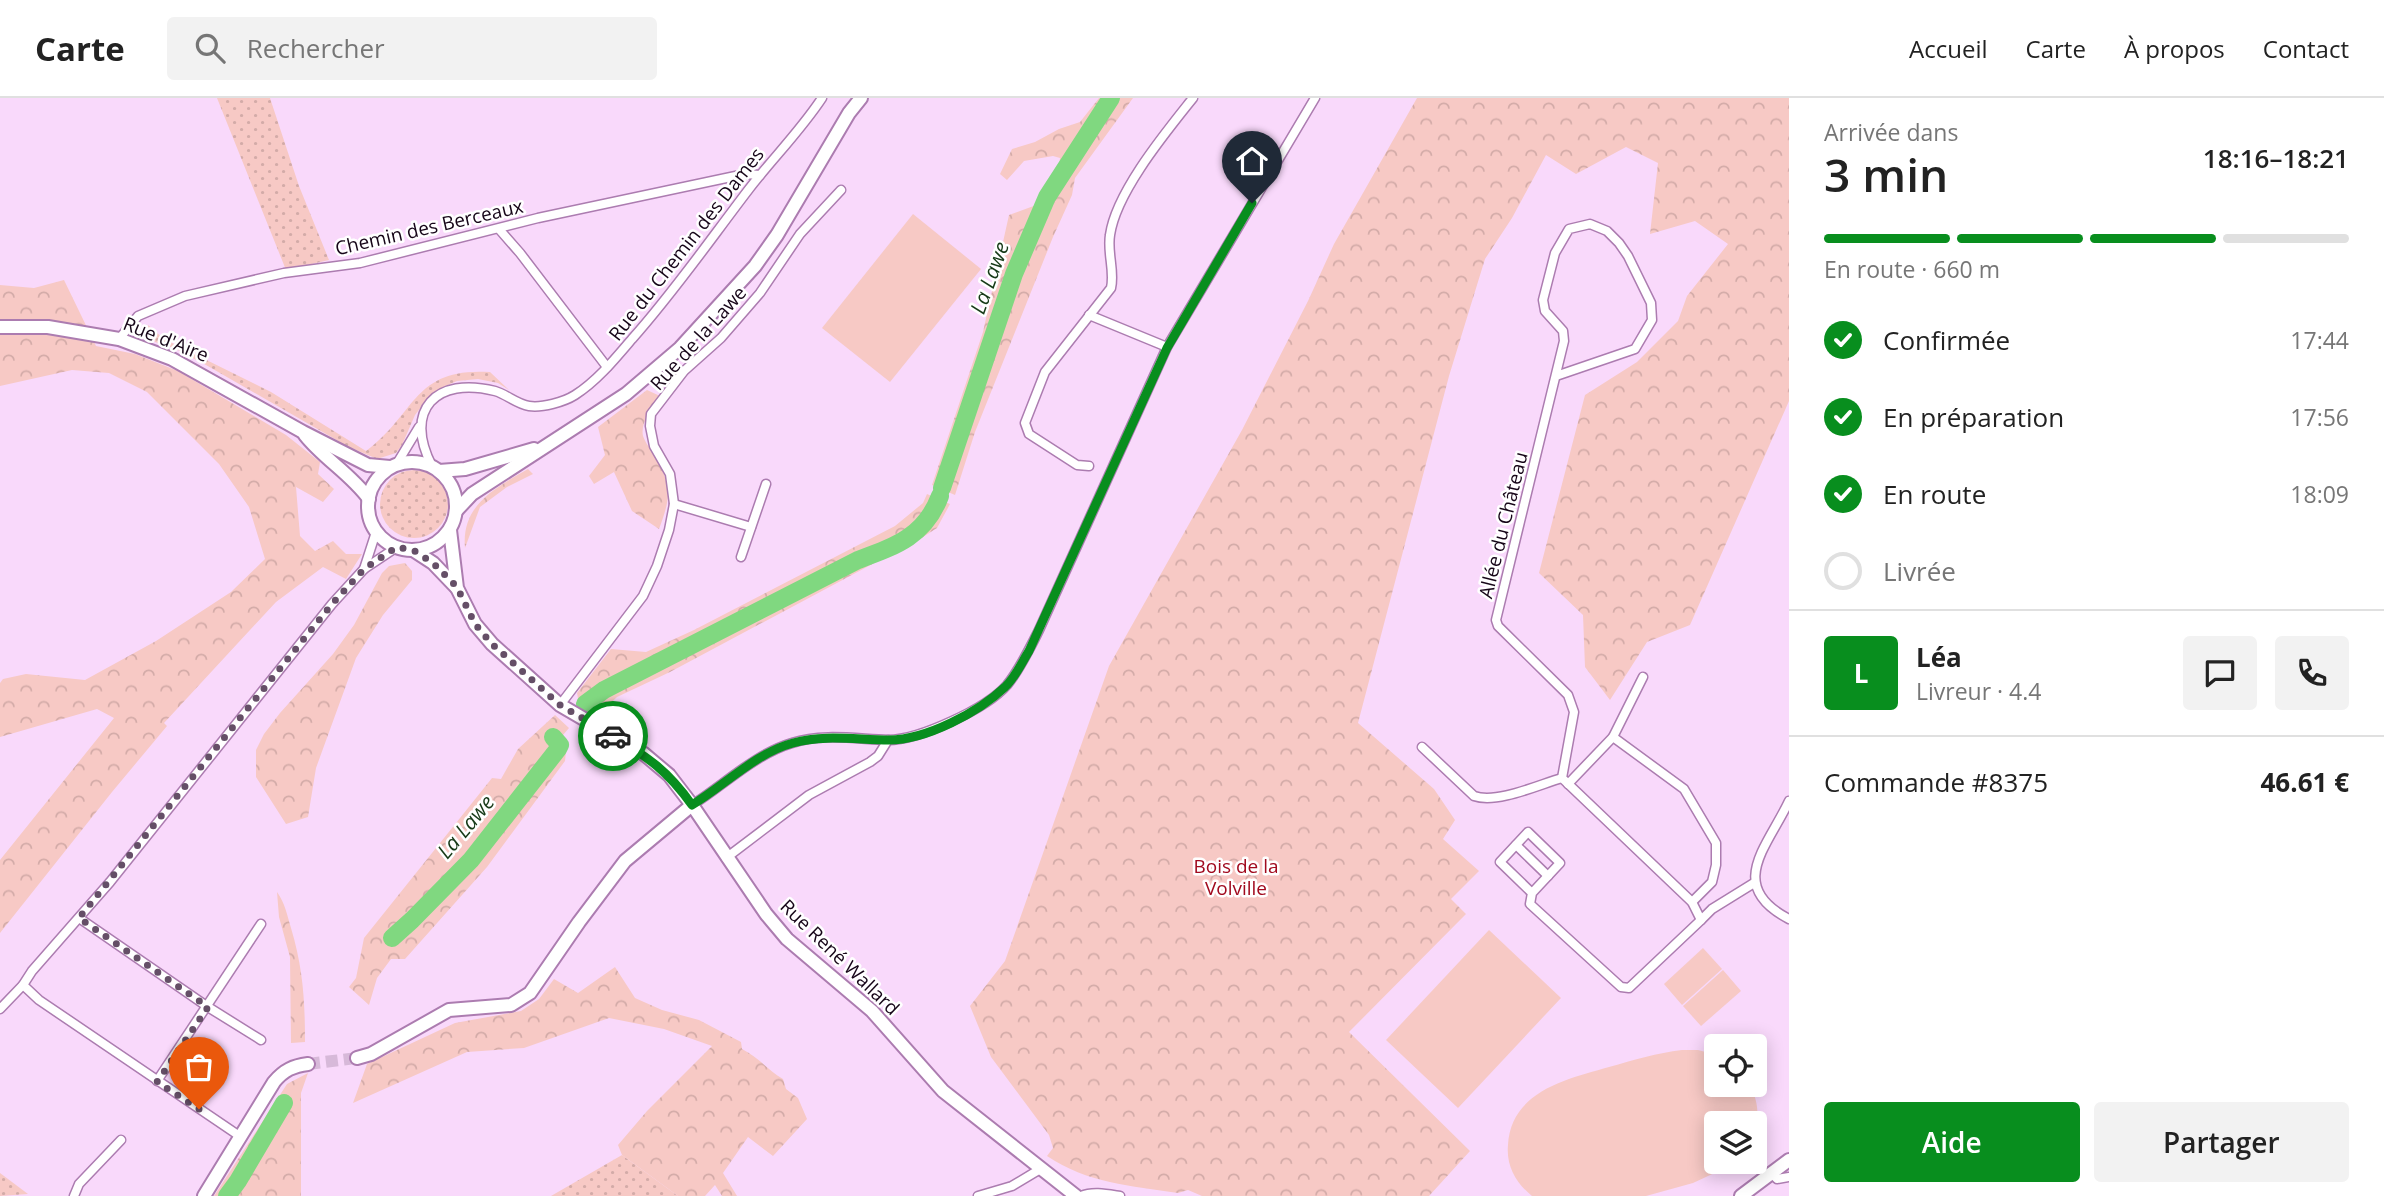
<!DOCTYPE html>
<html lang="fr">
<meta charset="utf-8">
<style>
:root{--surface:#fff;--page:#f2f2f2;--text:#222;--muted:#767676;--line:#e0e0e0;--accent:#088e1e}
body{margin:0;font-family:"Open Sans",sans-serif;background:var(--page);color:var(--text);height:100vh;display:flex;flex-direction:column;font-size:26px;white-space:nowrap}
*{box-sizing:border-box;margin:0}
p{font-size:23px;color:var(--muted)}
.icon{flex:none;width:38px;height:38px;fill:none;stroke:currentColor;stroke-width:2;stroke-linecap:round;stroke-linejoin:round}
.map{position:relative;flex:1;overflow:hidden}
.sheet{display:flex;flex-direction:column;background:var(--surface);width:595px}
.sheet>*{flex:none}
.tools{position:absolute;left:1704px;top:936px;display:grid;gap:14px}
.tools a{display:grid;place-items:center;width:63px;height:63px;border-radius:7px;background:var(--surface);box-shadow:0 4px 18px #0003;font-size:35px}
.pin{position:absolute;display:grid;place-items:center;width:60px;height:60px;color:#fff;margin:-72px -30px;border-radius:50% 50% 50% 0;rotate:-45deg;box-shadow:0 0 7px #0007}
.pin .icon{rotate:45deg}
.courier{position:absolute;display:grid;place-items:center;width:70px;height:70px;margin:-35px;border:5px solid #088e1e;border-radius:50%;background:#fff;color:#222;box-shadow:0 2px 9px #0007}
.summary em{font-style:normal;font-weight:600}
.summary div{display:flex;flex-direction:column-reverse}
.summary{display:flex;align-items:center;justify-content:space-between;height:119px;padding:0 35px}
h1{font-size:46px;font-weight:600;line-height:52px}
.bar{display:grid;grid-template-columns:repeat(4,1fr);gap:10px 7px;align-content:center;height:84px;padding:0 35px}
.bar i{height:9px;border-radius:5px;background:var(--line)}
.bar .selected{background:var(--accent)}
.bar p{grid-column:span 4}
.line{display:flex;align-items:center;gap:18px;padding:0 35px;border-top:2px solid var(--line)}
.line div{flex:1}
.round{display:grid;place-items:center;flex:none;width:74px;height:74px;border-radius:7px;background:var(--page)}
ol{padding:0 35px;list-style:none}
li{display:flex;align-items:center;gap:21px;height:77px}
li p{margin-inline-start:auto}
li .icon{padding:7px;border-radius:50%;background:var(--accent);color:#fff;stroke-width:4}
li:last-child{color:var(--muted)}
li i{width:38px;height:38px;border:4px solid var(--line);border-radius:50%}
.action{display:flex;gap:14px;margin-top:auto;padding:14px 35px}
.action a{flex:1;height:80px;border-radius:7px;background:var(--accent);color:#fff;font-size:28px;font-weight:600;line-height:80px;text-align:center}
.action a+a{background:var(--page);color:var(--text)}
header{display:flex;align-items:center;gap:42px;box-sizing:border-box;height:98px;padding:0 35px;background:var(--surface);border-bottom:2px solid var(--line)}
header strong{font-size:33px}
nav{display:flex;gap:38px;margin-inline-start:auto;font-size:24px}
.search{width:490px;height:63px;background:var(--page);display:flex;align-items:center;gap:18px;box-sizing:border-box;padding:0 24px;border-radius:7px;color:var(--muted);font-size:26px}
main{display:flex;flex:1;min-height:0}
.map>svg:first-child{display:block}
.grass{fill:url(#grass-dots)}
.forest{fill:url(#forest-crowns)}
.garden{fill:#f7c9c5}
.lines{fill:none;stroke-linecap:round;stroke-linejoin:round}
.river{stroke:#80d880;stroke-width:18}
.secondary-tunnel{stroke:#d7b9d9;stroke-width:12;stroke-dasharray:12 6;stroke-linecap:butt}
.street-casing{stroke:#ac7cb0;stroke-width:11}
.secondary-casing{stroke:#ac7cb0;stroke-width:16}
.street{stroke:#fff;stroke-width:8}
.secondary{stroke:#fff;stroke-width:12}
.done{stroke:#654f67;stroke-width:7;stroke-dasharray:0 12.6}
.route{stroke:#088e1e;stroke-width:9}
.labels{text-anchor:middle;stroke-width:5;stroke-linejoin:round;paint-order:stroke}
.street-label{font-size:19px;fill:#160518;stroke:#fff}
.park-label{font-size:19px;fill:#a10a1e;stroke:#fff}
.water-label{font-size:21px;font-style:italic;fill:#173a18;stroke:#fff}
</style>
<header>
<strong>Carte</strong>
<div class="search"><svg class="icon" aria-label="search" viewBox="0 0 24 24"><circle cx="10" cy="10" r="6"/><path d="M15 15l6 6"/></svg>Rechercher</div>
<nav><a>Accueil</a><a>Carte</a><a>À propos</a><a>Contact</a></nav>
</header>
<main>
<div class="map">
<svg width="1789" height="1098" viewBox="0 0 1789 1098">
<defs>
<pattern id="grass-dots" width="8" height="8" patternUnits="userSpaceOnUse" patternTransform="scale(1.75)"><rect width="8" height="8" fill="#f7c9c5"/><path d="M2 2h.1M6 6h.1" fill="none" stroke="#d3aba8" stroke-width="1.8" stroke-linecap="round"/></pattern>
<pattern id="forest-crowns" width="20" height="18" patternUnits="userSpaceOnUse" patternTransform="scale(1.75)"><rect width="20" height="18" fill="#f7c9c5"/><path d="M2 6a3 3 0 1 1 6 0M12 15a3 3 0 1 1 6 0" fill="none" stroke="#d3aba8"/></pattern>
</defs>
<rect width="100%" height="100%" fill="#f9d9fb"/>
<g class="grass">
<polygon points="217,0 270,0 299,88 329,162 286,172"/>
<path d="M148 227 164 241 271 294 366 353C417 315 413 269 490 274L509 292 498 285 478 281 457 283 441 290 428 300 415 317 402 347 396 355 377 361 347 348 206 267 174 250 155 244 149 237Z"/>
<circle cx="414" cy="406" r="34"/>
<polygon points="622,1057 678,1098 551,1098"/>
<polygon points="0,1075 28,1096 0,1098"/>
</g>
<g class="forest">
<polygon points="1099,0 1133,0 1075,80 1072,97 1053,139 975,334 955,397 932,387 983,234 1009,117 1039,106 1058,75 1060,60 1053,58 1024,63 1007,82 1000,76 1012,51 1035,44 1059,31 1080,24"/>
<path d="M1417 0H1789V303L1690 527 1647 544 1610 602 1585 569 1583 517 1539 475 1585 297 1637 264 1678 223 1687 198 1728 146 1695 123 1650 136 1658 65 1626 49 1576 76 1546 57 1512 120 1485 161 1449 278 1358 625 1434 691 1455 722 1443 741 1479 773 1451 801 1466 816 1349 934 1470 1053 1429 1098H1202L1188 1092 1178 1095C1131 1088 1087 1085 1047 1058L1053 1050 1049 1037 991 959 970 908 1005 863 1109 568 1242 332 1308 203 1334 146Z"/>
<polygon points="64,182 96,248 135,256 178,273 286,337 320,364 318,376 334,391 323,404 296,389 300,438 315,453 333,443 346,456 362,456 346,481 323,469 276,504 164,625 167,628 112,694 0,835 0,762 114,620 97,611 0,639 0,585 3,581 26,576 85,582 156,543 231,494 265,461 249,409 219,366 147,294 109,275 72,272 0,288 0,187 34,190"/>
<path d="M647 292 660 298C653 309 640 324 643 338 645 344 651 352 655 358 672 388 671 399 659 431L632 413 614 374 594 386 589 378 605 357 598 329Z"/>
<path d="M528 371 533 376 507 389 480 409 465 450C461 407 495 390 528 371Z"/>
<polygon points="927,396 950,406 937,430 923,439 670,574 617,599 597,618 579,606 577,595 611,551 646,554 694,532 895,428 923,405"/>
<polygon points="405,465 412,473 412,482 383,517 356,560 316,670 308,719 286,726 256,679 256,652 264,636 280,615 333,556 354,527 382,475 389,468"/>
<polygon points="555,617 569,630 557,644 566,653 565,663 487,769 405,861 391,861 377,880 369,907 349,889 356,880 364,840 492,680 501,681 518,651"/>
<path d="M277 794C285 805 287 817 291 830 303 870 305 902 305 944L291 945 290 859 279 819Z"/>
<path d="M615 869 635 900 662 912 699 922 741 944 742 951C758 959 768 972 783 981L786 991 798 1000 807 1021 773 1058 748 1039 723 1075 737 1098H722L715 1087 705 1098H678L622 1057 618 1047 647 1013 712 948 664 931 609 920 524 950 467 954 353 1005 367 966 455 925 521 913 539 901 554 881 578 895Z"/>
<polygon points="308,975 301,995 301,1098 214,1098 287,986"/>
</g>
<g class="garden">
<polygon points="913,116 981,171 890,284 822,230"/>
<polygon points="1489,832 1561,900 1458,1010 1386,942"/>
<polygon points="1703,850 1722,871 1682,907 1664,886"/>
<polygon points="1723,872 1741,893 1701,928 1683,908"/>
<path d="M1682 952H1698L1717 957V987H1750C1757 1001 1760 1016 1755 1031V1026H1717V1064H1733L1721 1072 1693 1085 1646 1098H1532C1516 1085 1506 1068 1508 1047 1511 993 1567 981 1609 969 1634 962 1657 955 1682 952Z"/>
</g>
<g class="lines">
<g class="river">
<polyline points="942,390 1014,176 1047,99 1111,0"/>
<path d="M585 606 604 592 858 462C896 448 925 438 940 398"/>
<polyline points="392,840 412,822 471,762 558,651 560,647 553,639"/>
<polyline points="227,1098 238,1083 284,1005"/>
</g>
<polyline class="secondary-tunnel" points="308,966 357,960"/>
<g class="street-casing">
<g id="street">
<polyline points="499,131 520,155 607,269"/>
<polyline points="1089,217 1167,249"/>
<polyline points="119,241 138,218 185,198 284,175 360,165 538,120 745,76 760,77"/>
<polyline points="1556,278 1635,251 1652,222 1651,205 1628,158 1619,145 1607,133 1590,126 1569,131 1555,155 1543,202 1545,213 1563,233 1564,243 1496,522 1498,528 1568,597 1574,614 1562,680 1692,804 1701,822 1712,811 1754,785"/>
<polyline points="396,367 419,329"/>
<path d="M432 368C403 312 436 278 495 293 506 296 517 306 529 308 542 310 564 304 575 297 597 283 615 261 632 241 674 194 710 142 749 91 773 60 801 32 822 0"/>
<path d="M1089 368 1077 367 1029 336 1025 325 1045 274 1111 190C1115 173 1107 155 1110 137 1116 94 1166 34 1193 0"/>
<polyline points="674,406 751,429"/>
<polyline points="741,459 766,386"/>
<polyline points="364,471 376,434"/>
<polyline points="560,607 643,498 657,468 669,432 674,406 670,376 654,348 650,328 651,316 684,273 721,240 760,195 800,136 841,92"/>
<polyline points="1613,639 1684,691 1716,745 1716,767 1712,784 1692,804"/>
<path d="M1422 649 1474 698C1497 706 1538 687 1562 680"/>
<polyline points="1568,686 1613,639 1643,579"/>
<path d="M1789 703C1768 748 1725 788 1789 821"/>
<path d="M692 707C724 687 755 656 792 645 823 635 856 641 888 642 919 642 986 611 1007 587 1020 571 1030 550 1039 532L1167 249 1315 0"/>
<polyline points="1516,747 1548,778"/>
<polyline points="726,760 809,697 870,664 878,658 888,642"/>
<polyline points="1532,795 1500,764 1528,734 1560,765 1532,795 1530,806 1621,889 1629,890 1701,822"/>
<polyline points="79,820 208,909 261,942"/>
<polyline points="23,887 39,902 241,1039"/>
<polyline points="0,911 23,887 32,873 110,784 332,506 364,471 397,449"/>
<polyline points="157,983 261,826"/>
<polyline points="1771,1075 1777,1081 1789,1079"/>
<polyline points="74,1098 79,1086 121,1042"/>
<polyline points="978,1098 1012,1088 1042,1070"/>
<path d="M1081 1098C1093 1093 1107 1096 1120 1098"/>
</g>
</g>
<g class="secondary-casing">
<g id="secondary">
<polyline points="0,229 48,229 119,241 172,261 303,334 368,367 390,369"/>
<path d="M305 337C324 361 351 376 369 401"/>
<circle cx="412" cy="408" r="44"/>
<polyline points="439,373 465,371 534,351"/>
<polyline points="456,413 472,396 626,296 680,250 755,168 777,137 849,15 861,0"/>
<polyline points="450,432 457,490 475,526 492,546 560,607 644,656 669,677 692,707 766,816 787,841 872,913 943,993 1076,1098"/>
<polyline points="413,452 433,465 456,489"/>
<polyline points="357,960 371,956 449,912 511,907 530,895 579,824 625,763 692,707"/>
<path d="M204 1098 274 984C284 972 293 968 308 966"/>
<polyline points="1741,1098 1789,1062"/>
</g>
</g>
<use href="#street" class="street"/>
<use href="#secondary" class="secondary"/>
</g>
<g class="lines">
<polyline class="done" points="199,1011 157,984 208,909 79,820 332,506 364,471 397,449 413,452 433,465 457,489 475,526 492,546 560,607 613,638"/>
<path class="route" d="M613 638C649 660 668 673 692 707 725 687 756 655 793 645 825 636 857 642 889 642 926 642 979 614 1005 589 1015 580 1022 564 1029 553L1167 250 1252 105"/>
</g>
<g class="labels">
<g class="street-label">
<text transform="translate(429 129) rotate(-13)" y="7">Chemin des Berceaux</text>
<text transform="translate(686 146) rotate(-52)" y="7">Rue du Chemin des Dames</text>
<text transform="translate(698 240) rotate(-48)" y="7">Rue de la Lawe</text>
<text transform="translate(166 241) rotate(22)" y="7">Rue d'Aire</text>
<text transform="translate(1503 427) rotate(-76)" y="7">Allée du Château</text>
<text transform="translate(840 859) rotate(44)" y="7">Rue René Wallard</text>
</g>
<g class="park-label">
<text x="1236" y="775">Bois de la<tspan x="1236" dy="22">Volville</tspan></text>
</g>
<g class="water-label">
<text transform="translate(990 180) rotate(-70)" y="7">La Lawe</text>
<text transform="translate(466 729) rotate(-50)" y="7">La Lawe</text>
</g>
</g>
</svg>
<div class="tools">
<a><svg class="icon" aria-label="locate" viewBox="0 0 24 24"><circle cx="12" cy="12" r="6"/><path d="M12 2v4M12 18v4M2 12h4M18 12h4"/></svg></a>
<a><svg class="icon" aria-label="layers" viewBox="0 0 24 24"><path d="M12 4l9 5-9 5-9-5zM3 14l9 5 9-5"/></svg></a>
</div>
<div class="pin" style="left:199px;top:1011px;background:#ea580c"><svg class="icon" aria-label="bag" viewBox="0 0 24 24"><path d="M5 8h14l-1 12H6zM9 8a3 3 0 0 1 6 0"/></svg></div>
<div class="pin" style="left:1252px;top:105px;background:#1f2937"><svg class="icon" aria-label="home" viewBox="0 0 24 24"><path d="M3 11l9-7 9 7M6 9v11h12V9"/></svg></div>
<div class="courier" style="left:613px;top:638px"><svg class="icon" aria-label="car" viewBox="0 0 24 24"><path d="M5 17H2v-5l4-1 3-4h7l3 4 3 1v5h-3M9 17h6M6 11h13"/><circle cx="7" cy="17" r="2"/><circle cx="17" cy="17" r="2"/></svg></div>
</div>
<section class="sheet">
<div class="summary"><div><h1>3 min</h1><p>Arrivée dans</p></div><em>18:16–18:21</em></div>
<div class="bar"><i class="selected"></i><i class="selected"></i><i class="selected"></i><i></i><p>En route · 660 m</p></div>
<ol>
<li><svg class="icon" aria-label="check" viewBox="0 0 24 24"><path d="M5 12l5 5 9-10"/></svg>Confirmée<p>17:44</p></li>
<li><svg class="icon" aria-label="check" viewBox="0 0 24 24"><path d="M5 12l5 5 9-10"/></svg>En préparation<p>17:56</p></li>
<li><svg class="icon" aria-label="check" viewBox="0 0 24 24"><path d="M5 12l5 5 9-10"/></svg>En route<p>18:09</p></li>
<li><i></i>Livrée</li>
</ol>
<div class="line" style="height:126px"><b class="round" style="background:var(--accent);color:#fff">L</b><div><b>Léa</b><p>Livreur · 4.4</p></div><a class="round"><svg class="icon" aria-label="chat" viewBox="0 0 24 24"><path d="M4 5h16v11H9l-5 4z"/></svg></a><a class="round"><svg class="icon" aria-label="phone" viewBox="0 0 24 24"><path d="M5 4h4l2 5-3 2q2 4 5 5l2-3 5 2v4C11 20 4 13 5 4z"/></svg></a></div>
<div class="line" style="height:91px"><div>Commande #8375</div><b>46.61 €</b></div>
<div class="action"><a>Aide</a><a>Partager</a></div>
</section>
</main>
